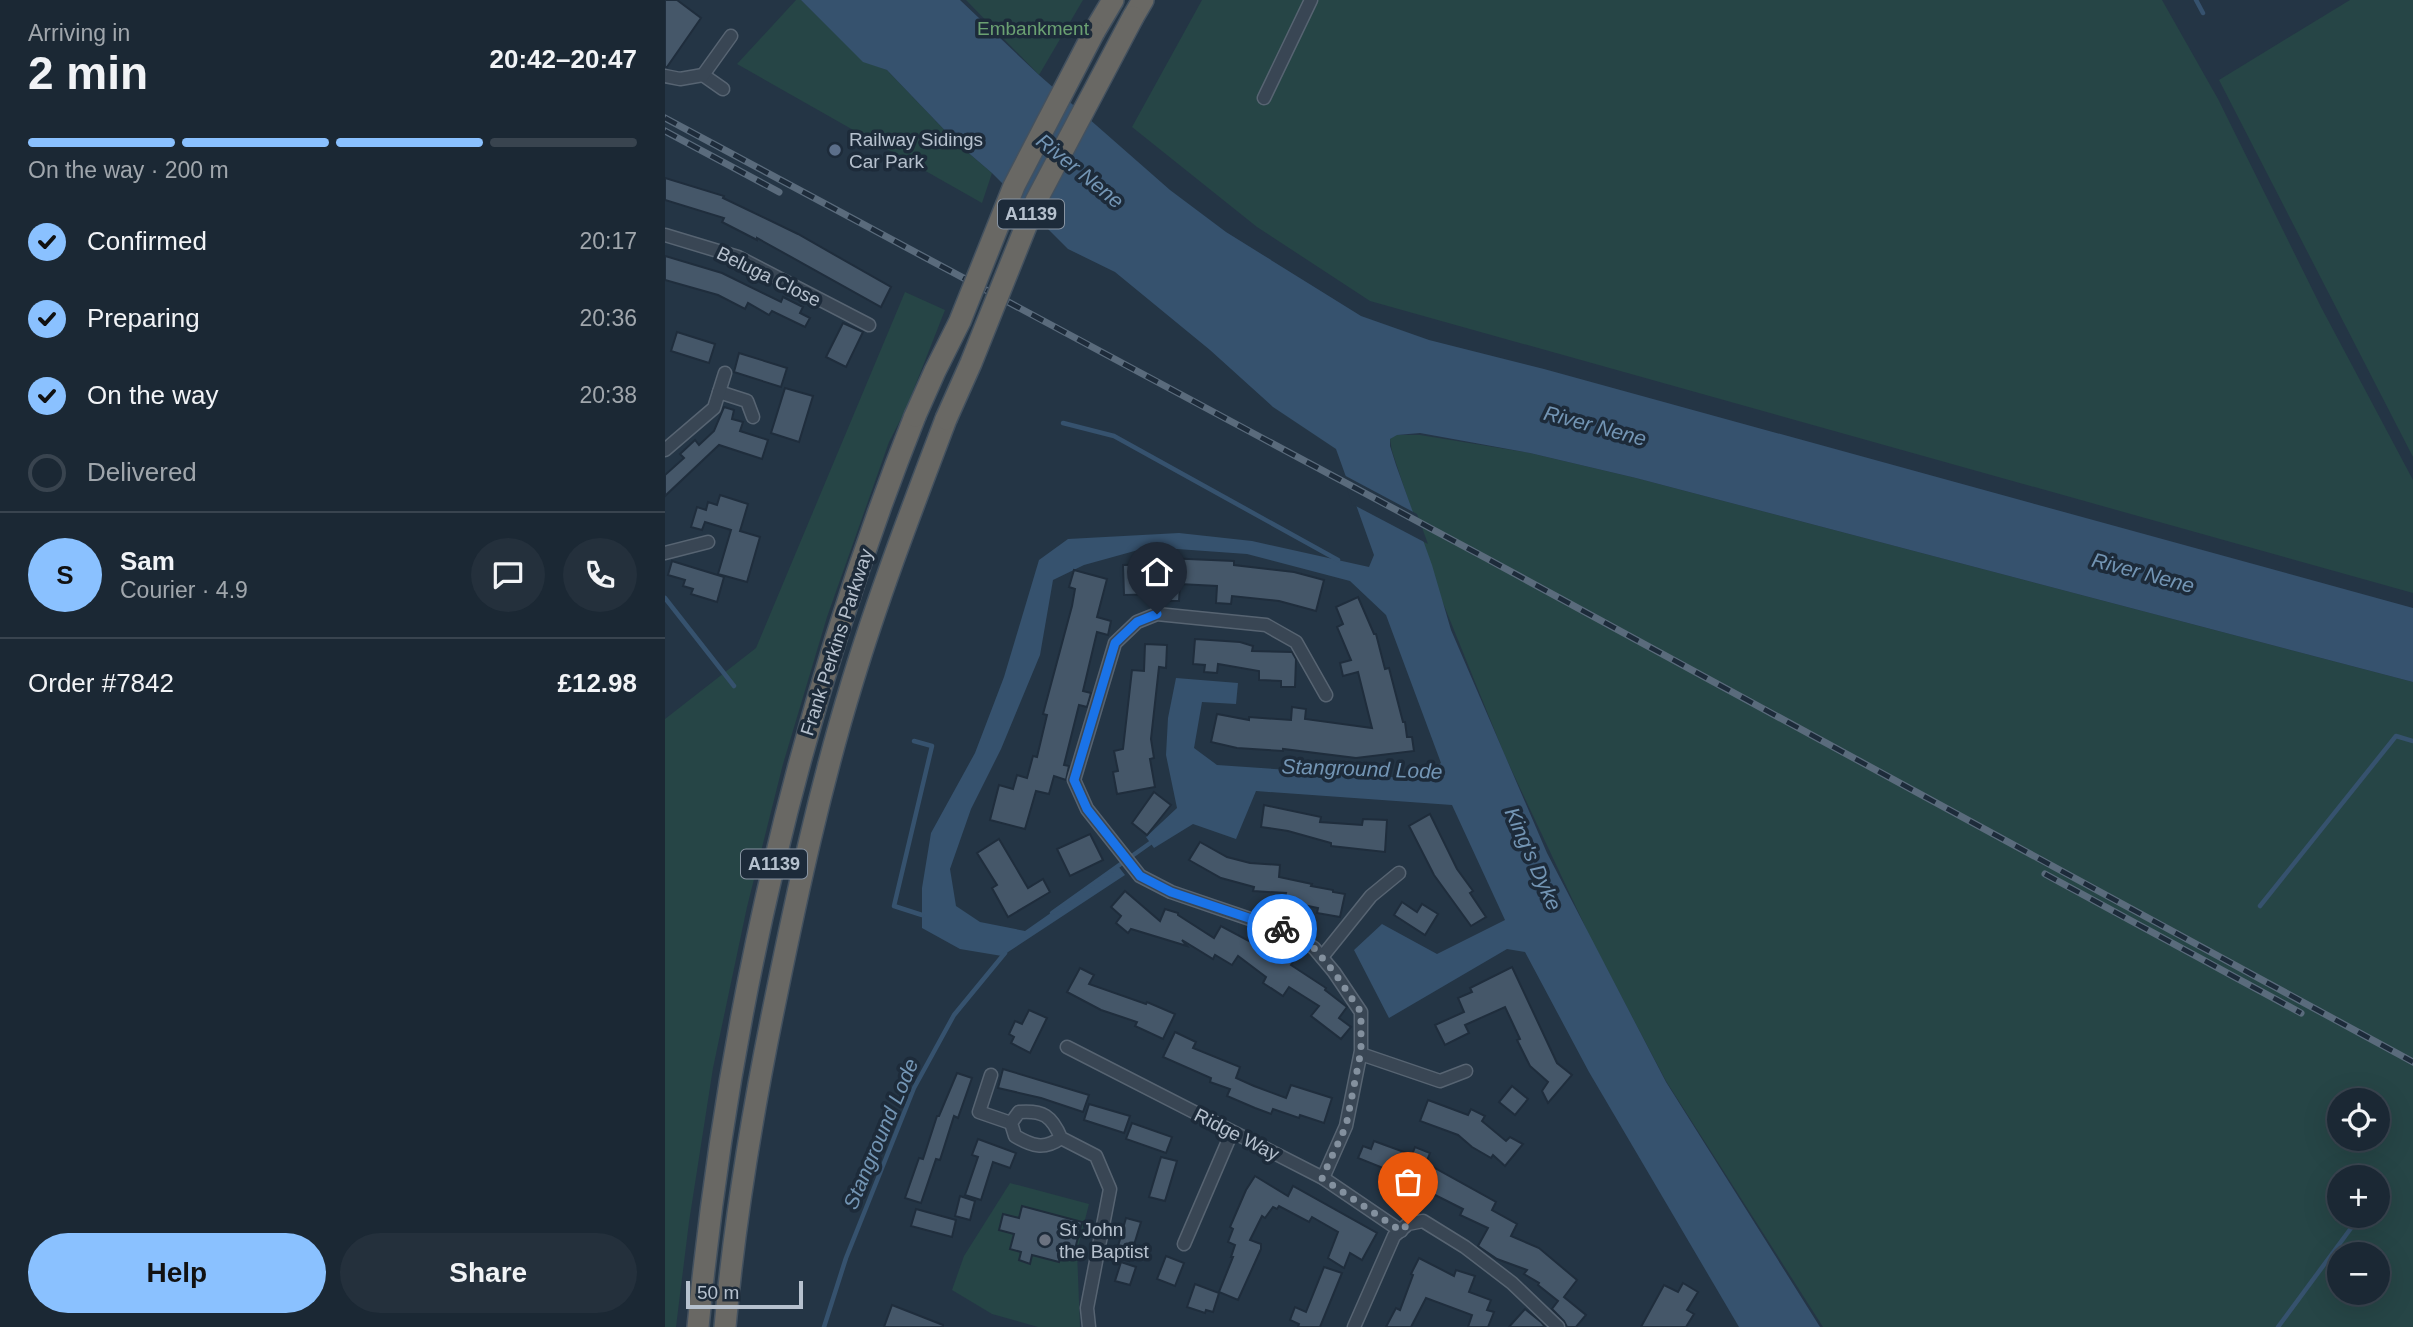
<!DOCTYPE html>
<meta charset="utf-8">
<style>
:root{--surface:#1b2834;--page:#24303c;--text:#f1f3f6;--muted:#a0a6ac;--line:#39444f;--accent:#8ac1ff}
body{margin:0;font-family:Arial,sans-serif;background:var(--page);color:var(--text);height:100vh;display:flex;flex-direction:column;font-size:26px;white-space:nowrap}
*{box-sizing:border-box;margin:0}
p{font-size:23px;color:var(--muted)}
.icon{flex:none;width:38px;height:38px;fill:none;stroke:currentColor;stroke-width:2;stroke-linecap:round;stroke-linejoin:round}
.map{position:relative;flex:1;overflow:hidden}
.side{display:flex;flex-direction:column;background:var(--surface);width:665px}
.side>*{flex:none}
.controls{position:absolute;left:1662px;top:1088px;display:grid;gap:14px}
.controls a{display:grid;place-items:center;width:63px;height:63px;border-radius:50%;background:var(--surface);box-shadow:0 7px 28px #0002,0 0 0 2px var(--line);font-size:35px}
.scale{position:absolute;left:21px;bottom:18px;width:117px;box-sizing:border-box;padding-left:7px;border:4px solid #b6c1ce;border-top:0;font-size:19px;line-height:24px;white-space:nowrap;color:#b6c1ce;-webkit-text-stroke:5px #1d2b3a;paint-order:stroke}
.pin{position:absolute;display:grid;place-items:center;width:60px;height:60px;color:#fff;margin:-72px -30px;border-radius:50% 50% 50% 0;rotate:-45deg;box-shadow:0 0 7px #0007}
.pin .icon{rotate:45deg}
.courier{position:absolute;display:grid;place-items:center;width:70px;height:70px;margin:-35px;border:5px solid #1a73e8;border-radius:50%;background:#fff;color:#222;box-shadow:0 2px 9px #0007}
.head em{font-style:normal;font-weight:700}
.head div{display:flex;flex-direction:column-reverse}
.head{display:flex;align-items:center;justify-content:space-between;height:119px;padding:0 28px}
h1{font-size:46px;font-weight:700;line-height:52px}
.bar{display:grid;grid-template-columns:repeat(4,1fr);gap:10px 7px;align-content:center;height:84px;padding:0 28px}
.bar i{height:9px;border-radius:5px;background:var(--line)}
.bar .current{background:var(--accent)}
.bar p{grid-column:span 4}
.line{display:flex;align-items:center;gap:18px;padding:0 28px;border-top:2px solid var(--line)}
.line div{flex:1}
.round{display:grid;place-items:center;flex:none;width:74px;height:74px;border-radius:37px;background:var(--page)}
ol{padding:0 28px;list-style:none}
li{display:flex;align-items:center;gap:21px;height:77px}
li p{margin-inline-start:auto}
li .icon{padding:7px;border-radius:50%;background:var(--accent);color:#111;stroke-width:4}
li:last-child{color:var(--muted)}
li i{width:38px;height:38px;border:4px solid var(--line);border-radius:50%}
.button{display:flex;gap:14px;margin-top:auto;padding:14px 28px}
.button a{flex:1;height:80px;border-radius:42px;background:var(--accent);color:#111;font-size:28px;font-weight:700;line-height:80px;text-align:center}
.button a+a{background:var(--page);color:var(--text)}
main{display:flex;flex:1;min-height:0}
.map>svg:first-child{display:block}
.green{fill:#264546;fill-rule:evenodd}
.water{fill:#36526e}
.pier{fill:#243545}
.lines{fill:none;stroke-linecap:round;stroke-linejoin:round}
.stream{stroke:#36526e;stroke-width:4.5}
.building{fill:#455769;stroke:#1f2d3c;stroke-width:2}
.minor-casing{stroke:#576472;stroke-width:15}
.trunk-casing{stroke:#43515f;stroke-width:24}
.minor{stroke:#394654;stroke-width:12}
.trunk{stroke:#696864;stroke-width:21}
.rail-casing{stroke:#5a6b7c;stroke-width:7}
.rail{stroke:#1d2b3a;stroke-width:4.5;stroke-dasharray:13;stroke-linecap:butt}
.trunk-bridge-casing{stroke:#43515f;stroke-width:24;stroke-linecap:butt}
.trunk-bridge{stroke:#696864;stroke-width:21}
.done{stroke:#83909e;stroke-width:7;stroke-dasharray:0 12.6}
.route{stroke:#1a73e8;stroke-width:9}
.service-dot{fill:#5c6f8a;stroke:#1d2b3a;stroke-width:2.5}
.worship-dot{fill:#6b7280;stroke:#1d2b3a;stroke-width:2.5}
.labels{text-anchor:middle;stroke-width:7;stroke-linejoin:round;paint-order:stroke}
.shield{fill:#1d2b3a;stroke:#8894a2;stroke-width:2}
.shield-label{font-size:18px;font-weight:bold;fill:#b6c1ce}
.park-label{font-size:19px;fill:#6ba172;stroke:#1d2b3a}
.poi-label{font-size:19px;fill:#b6c1ce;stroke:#1d2b3a;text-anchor:start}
.street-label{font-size:19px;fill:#b6c1ce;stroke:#1d2b3a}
.water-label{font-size:21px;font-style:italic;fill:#7395b4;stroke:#1d2b3a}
</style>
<main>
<section class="side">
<div class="head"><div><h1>2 min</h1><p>Arriving in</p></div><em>20:42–20:47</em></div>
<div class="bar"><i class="current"></i><i class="current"></i><i class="current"></i><i></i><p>On the way · 200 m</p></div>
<ol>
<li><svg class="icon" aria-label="check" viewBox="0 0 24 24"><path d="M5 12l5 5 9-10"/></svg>Confirmed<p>20:17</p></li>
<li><svg class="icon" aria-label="check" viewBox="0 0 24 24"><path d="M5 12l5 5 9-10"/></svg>Preparing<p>20:36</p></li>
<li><svg class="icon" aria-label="check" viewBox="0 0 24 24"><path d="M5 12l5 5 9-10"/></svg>On the way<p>20:38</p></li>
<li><i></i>Delivered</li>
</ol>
<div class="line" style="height:126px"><b class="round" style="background:var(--accent);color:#111">S</b><div><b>Sam</b><p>Courier · 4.9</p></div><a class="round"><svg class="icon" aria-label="chat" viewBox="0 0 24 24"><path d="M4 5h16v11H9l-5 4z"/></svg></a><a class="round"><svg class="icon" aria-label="phone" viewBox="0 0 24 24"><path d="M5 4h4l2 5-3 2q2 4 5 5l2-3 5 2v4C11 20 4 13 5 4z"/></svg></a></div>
<div class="line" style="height:91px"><div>Order #7842</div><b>£12.98</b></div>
<div class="button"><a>Help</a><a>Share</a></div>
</section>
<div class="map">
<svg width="1748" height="1327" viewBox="0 0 1748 1327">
<rect width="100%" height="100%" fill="#243545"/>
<g class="green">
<polygon points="131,0 136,0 198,61 222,70 292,143 327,173 317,203 72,64"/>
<polygon points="301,0 418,0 374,75"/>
<polygon points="537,0 1497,0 1553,99 1656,307 1748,480 1748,593 705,301 592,227 467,127"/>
<polygon points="1685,0 1748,0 1748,457 1554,80"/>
<polygon points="240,292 280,310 241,409 224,442 162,617 118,764 82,907 48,1068 24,1222 11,1327 0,1327 0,719 91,648"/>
<path d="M731 435H755L865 453 971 478 1748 682V1327H1158L1001 1081 927 941 840 756 776 598 727 451 725 439ZM1675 1101H1713V1139H1675ZM1675 1178H1713V1216H1675ZM1675 1255H1713V1293H1675Z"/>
<polygon points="345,1183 424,1204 412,1251 415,1327 373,1327 327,1314 287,1290 299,1256"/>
</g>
<polygon class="water" points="136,0 295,0 374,75 505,190 561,232 696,316 764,340 879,369 1748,608 1748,682 971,478 865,453 755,433 732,435 725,439 725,446 731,465 767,565 786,630 882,853 1001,1082 1155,1327 1074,1327 924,1072 860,952 842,949 724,1018 689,950 717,924 772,954 840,920 787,805 591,791 571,839 528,824 489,848 481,837 512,808 501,755 503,718 511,678 573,683 571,704 537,702 529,748 552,765 755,779 776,763 721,615 685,581 582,554 484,547 419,565 388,580 375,655 336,749 306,809 285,869 291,906 315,922 360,931 453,866 460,875 337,956 295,949 257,928 257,888 266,833 310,753 339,677 374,560 403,539 514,533 587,541 704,567 709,555 671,449 608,407 545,350 450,272 403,249 327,173 292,143 222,70 198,62"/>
<polygon class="pier" points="677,474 752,514 763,544 687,504"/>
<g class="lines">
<g class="stream">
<polyline points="1531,0 1538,13"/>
<polyline points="398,423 449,436 673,560"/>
<polyline points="0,598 69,686"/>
<polyline points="249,741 267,746 229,906 257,915"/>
<polyline points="1595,906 1731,736 1748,741"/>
<polyline points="387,913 488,841"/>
<polyline points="159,1327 181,1258 249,1088 289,1015 340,953"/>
<polyline points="1613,1327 1695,1216"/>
</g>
</g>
<g class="building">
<polygon points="0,0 12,0 36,18 2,67 0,67"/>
<polygon points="0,178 59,196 58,198 133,234 226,287 216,307 92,238 92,240 57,222 59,218 0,200"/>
<polygon points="0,256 57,273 116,302 118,297 138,307 135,313 145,318 140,327 107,311 104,315 83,303 80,309 53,295 0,280"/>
<polygon points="178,323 198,332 181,367 161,357"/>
<polygon points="12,332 50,344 44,363 6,351"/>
<polygon points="74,353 122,368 116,387 69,372"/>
<polygon points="120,388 148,396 134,442 106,433"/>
<polygon points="59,407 69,410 67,419 78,422 75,431 103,440 97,459 54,445 0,496 0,475 19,458 15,454 30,440 34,445 49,431"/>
<polygon points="55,495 83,504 75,531 95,537 82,582 53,574 66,530 40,522 37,530 26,527 32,507 41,510 43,502 52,505"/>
<polygon points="500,558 569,561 569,565 629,572 659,580 651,611 614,601 567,596 566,604 551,603 552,586 515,584 514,601 499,601 499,594 459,595 458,565 500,564"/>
<polygon points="7,561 59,577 52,602 26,594 28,589 18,586 20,580 3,575"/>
<polygon points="409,570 442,579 432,617 446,621 443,635 432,632 418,691 426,693 422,707 414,705 399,765 404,766 401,780 389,776 384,794 371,791 360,829 325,820 334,785 348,789 352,775 362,778 368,756 372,757 382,715 378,714 407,606 410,589 404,587"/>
<polygon points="693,597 709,634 711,634 720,669 724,668 738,722 740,722 742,737 747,737 749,751 691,758 618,749 618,751 572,748 546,742 552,714 584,720 584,717 626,720 627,707 641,709 640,719 707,728 693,672 678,676 675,663 686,660 672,627 678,624 671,607"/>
<polygon points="530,639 575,642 588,646 587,651 627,652 631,659 630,687 616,687 616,681 594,680 594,671 553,664 552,673 539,672 540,665 528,664"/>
<polygon points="480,644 502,645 501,668 494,667 486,739 489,758 485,759 490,787 452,794 448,772 453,771 449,751 458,749 467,670 479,671"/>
<polygon points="489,792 506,805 482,835 467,823"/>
<polygon points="599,805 656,817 655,822 697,825 698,819 722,820 720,852 666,846 666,843 623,831 596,827"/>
<polygon points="765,814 792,869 808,891 805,893 821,917 806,926 769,875 744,826"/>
<polygon points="425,834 438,860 405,876 392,849"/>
<polygon points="334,839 363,888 378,879 385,892 343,917 327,888 332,885 312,853"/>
<polygon points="535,842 562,857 585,863 615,865 614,877 647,884 646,886 668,890 668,892 680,894 675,917 652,913 653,908 619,901 621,893 588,891 589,887 556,878 524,860"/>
<polygon points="460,891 495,921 500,909 513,913 513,915 549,938 556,926 586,942 612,961 618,953 629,960 626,965 661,988 660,990 682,1007 674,1018 686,1027 676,1039 646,1016 654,1006 624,987 618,996 598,983 601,977 573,956 567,965 550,955 548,959 517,940 522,946 466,929 463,933 451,923 456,916 446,907"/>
<polygon points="737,902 752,912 757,904 773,914 760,935 729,915"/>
<polygon points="847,967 892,1063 907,1075 883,1103 877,1091 883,1082 865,1066 852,1040 855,1039 840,1007 800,1025 804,1033 780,1045 770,1025 799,1012 793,998 807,992 805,988"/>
<polygon points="415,968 429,975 424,984 481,1004 482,1002 510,1014 498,1039 470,1026 472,1022 436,1010 402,992"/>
<polygon points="364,1010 382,1018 365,1053 346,1043 349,1037 344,1034 350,1021 357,1024"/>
<polygon points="510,1032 531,1042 528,1048 575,1067 571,1078 589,1086 621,1098 626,1085 667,1098 659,1123 635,1115 634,1118 608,1109 606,1114 590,1108 562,1096 565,1089 545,1082 546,1078 498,1057"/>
<polygon points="338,1069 424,1095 418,1112 376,1098 333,1088"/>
<polygon points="292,1073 307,1078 293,1118 289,1116 275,1160 271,1159 256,1203 240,1198 254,1158 258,1159 272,1116 274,1116"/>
<polygon points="847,1086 863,1099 850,1115 834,1102"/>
<polygon points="763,1100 803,1115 806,1109 820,1116 817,1121 841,1141 845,1137 858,1144 840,1166 828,1155 826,1158 807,1147 793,1135 755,1121"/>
<polygon points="424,1104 465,1116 459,1133 419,1120"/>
<polygon points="467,1123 507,1137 501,1153 461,1139"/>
<polygon points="313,1139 351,1153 345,1168 328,1162 316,1200 300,1195 313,1157 307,1155"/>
<polygon points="709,1141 747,1155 750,1147 765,1153 761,1163 831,1202 827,1210 852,1224 846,1236 874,1248 912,1280 899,1297 921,1315 911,1327 902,1327 899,1321 887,1309 893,1301 873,1285 874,1283 859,1274 862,1270 832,1259 813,1246 823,1228 795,1215 798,1209 766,1193 768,1188 693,1158 698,1146 706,1149"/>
<polygon points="496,1157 512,1161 500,1201 484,1197"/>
<polygon points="590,1176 623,1196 628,1186 712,1233 697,1260 685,1253 679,1268 663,1258 673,1232 647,1217 644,1222 614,1206 612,1209 608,1207 600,1218 597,1216 585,1240 596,1244 596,1249 573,1300 554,1292 568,1257 566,1257 570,1245 563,1242 568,1229 565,1227 581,1190"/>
<polygon points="295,1196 310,1201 305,1220 290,1216"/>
<polygon points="357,1206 417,1222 410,1249 398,1246 394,1262 367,1255 365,1264 354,1260 356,1252 345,1249 349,1234 334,1230 338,1214 354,1218"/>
<polygon points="251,1209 291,1220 287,1237 246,1226"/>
<polygon points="461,1218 476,1222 464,1261 450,1257"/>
<polygon points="501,1256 519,1263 510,1286 492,1279"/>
<polygon points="754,1258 789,1276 791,1270 810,1276 804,1292 826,1300 822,1310 829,1312 823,1327 803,1327 807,1315 761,1298 746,1327 721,1327 731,1308 735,1310 748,1275 746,1274"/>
<polygon points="456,1262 471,1267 465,1285 450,1281"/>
<polygon points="659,1267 677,1273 655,1327 633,1327 634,1324 625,1320 630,1307 641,1312"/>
<polygon points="1018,1283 1033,1292 1022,1310 1029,1314 1021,1327 976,1327 999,1285 1013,1292"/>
<polygon points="530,1284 554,1293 548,1312 541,1310 540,1313 522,1307"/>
<polygon points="227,1305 278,1325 278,1327 219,1327"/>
<polygon points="860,1309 876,1322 880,1327 844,1327"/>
</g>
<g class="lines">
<g class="minor-casing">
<g id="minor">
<polyline points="38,75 58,89"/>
<polyline points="0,76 15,79 38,75 66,36"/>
<polyline points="599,98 646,0"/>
<polyline points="0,235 73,257 204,325"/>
<polyline points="54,392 82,401 88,417"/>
<polyline points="0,450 49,408 60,373"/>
<polyline points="0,553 43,542"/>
<polyline points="657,957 706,896 734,873"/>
<polyline points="402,1047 658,1178 736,1231"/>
<polyline points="696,1054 775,1081 801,1071"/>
<polyline points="326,1075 314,1112 346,1123"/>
<path d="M396 1138C379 1150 367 1146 350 1136L346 1123 354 1112C378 1110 387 1116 396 1138L431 1156 445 1189 422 1308 424 1327"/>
<polyline points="658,1178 681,1126 696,1051 696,1012 669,972 649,948 626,933 506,892 475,876 422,809 409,780 450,643 472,622 492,614 601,625 631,642 661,695"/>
<polyline points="519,1244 567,1132"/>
<polyline points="689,1327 729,1236 743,1224 758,1221 800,1247 847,1283 893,1327"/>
</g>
</g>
<g class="trunk-casing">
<g id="trunk">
<polyline points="468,17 478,0"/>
<polyline points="429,32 448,0"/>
<path d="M33 1327C63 1014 134 708 250 416"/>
<path d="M60 1327C70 1214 89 1103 112 992 133 889 156 784 187 683 214 594 248 506 281 419"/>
</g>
</g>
<use href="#minor" class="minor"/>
<use href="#trunk" class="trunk"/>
<g class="rail-casing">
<g id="rail">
<polyline points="0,118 819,557 1748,1062"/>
<polyline points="0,131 114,192"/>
<polyline points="1380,874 1636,1013"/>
</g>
</g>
<use href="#rail" class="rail"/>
<g class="trunk-bridge-casing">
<g id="trunk-bridge">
<polyline points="250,416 270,371 295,321 349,186 429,32"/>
<polyline points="281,419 306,363 371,201 468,17"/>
</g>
</g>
<use href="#trunk-bridge" class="trunk-bridge"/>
</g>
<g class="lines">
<polyline class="done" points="617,929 626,933 649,948 669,972 696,1012 696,1051 681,1126 657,1178 736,1231 743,1224"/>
<polyline class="route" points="492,614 472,622 450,643 409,780 422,809 475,876 506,892 617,929"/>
</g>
<circle class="service-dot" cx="170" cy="150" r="7"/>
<circle class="worship-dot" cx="380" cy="1240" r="7"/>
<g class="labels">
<g class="shield">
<rect x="333" y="199.5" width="66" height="29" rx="5"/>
<rect x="76" y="849.5" width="66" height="29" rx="5"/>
</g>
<g class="shield-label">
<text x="366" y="220">A1139</text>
<text x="109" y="870">A1139</text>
</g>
<g class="park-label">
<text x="368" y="35">Embankment</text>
</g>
<g class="poi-label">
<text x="184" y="146">Railway Sidings<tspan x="184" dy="22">Car Park</tspan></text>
<text x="394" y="1236">St John<tspan x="394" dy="22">the Baptist</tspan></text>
</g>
<g class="street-label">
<text transform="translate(104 276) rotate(26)" y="7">Beluga Close</text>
<text transform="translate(171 642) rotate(-72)" y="7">Frank Perkins Parkway</text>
<text transform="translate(572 1134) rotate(27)" y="7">Ridge Way</text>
</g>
<g class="water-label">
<text transform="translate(415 171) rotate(39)" y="7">River Nene</text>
<text transform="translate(930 426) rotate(15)" y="7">River Nene</text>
<text transform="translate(1478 573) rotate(15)" y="7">River Nene</text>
<text transform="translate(697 769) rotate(2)" y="7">Stanground Lode</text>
<text transform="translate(868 859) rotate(66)" y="7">King's Dyke</text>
<text transform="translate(216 1134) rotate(-67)" y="7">Stanground Lode</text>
</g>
</g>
</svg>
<div class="controls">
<a><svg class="icon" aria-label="locate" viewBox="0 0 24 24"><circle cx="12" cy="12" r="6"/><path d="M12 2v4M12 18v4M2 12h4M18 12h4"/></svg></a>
<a>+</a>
<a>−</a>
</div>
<div class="scale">50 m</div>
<div class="pin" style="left:743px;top:1224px;background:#ea580c"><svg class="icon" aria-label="bag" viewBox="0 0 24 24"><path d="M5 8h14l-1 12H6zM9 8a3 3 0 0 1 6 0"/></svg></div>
<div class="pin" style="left:492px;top:614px;background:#1f2937"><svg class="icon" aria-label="home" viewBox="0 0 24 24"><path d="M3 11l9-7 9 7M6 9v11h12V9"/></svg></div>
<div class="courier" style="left:617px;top:929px"><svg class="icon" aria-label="bike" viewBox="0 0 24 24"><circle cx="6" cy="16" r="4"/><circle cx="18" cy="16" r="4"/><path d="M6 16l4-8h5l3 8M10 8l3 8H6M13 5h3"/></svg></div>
</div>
</main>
